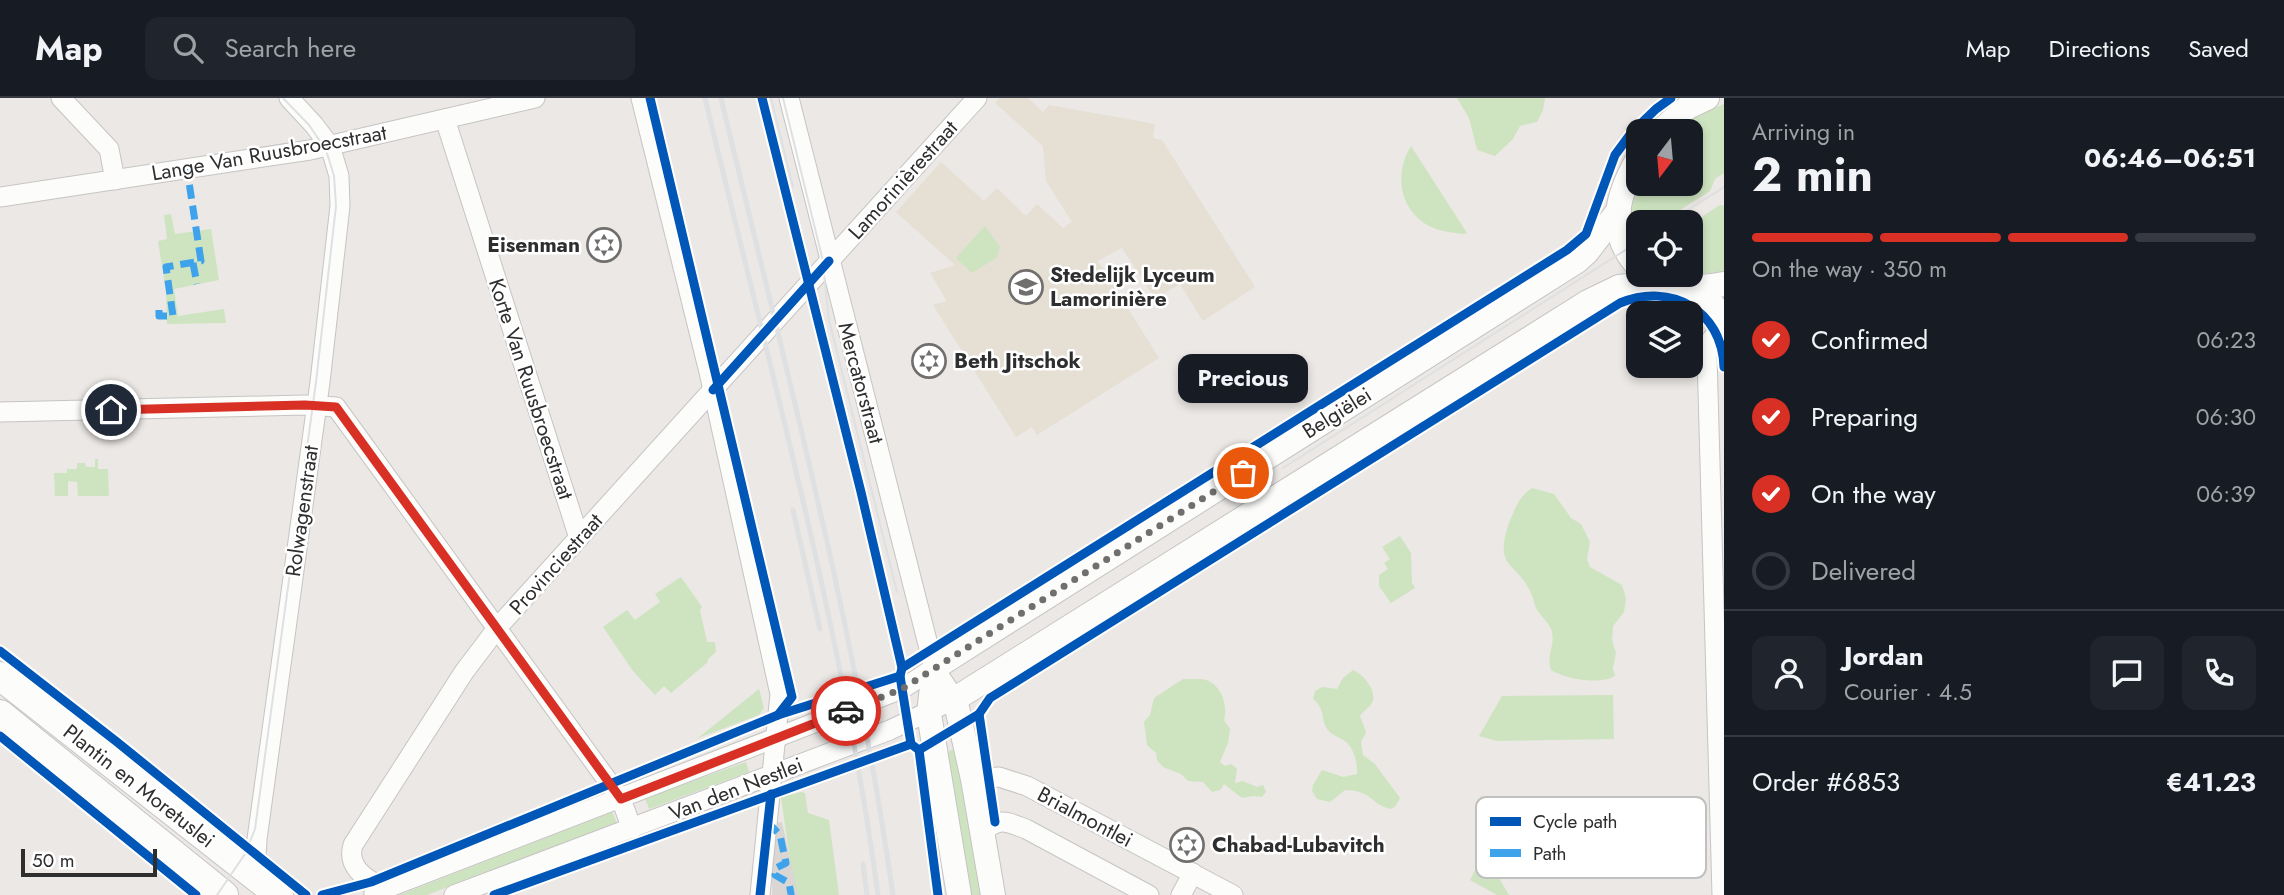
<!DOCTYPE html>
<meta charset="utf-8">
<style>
:root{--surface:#171b24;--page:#20242c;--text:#f1f3f6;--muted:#9ea1a6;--line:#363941;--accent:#d93025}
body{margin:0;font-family:Jost,sans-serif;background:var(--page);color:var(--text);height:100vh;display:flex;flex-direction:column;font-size:26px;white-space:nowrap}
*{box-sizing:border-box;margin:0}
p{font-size:23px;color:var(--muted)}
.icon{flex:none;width:38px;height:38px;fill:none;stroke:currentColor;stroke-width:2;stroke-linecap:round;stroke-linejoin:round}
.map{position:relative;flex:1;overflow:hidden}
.details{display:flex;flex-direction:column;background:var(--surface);width:560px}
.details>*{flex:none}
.needle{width:46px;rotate:196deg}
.controls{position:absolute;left:1626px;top:21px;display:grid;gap:14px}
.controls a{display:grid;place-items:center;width:77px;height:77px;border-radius:14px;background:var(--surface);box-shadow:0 4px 10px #0003;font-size:35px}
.scale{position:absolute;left:21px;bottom:18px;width:136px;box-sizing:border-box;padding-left:7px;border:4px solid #2e2e2e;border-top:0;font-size:19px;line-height:24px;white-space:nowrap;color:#2e2e2e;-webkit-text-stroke:5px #fff;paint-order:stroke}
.pin{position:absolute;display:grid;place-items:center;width:60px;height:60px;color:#fff;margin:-30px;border:4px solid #fff;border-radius:50%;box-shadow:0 2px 7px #0007}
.courier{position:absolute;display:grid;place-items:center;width:70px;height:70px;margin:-35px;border:5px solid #d93025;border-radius:50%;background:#fff;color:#222;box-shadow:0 2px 9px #0007}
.bubble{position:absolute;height:49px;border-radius:14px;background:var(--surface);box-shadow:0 4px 10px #0003;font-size:23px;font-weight:700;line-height:49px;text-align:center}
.headline em{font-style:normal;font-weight:700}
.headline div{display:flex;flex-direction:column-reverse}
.headline{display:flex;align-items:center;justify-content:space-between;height:119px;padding:0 28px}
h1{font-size:46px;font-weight:700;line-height:52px}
.bar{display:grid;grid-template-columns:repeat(4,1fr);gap:10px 7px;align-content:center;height:84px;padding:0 28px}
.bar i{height:9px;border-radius:5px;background:var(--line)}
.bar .active{background:var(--accent)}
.bar p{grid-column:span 4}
.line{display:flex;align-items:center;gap:18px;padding:0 28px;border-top:2px solid var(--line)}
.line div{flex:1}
.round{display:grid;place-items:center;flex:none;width:74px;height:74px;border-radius:14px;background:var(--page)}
ol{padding:0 28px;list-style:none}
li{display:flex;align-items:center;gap:21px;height:77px}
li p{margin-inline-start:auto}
li .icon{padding:7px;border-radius:50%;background:var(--accent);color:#fff;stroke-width:4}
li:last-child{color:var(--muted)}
li i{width:38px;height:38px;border:4px solid var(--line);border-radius:50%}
header{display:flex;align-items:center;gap:42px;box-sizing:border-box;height:98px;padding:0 35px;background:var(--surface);border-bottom:2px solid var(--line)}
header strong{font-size:33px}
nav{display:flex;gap:38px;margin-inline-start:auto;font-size:24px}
.search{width:490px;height:63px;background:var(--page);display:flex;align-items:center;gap:18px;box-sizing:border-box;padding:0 24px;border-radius:14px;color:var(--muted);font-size:26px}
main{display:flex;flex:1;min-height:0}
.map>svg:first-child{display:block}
.education{fill:#e5dfd4}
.green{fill:#cee4c0}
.plaza{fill:#d9d6d3}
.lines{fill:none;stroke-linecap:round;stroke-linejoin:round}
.minor-casing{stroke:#c6c4c4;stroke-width:21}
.tertiary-casing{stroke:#c6c4c4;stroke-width:26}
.secondary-casing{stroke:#c6c4c4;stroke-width:30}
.minor{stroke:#fcfcfb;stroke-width:19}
.tertiary{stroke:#fcfcfb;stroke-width:24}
.secondary{stroke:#fcfcfb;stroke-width:28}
.tram{stroke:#dfe0e1;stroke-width:2}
.rail{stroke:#dfe0e1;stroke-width:5}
.quiet{stroke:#3ea3eb;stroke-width:7;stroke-dasharray:14 7;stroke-linecap:butt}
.cycleway-casing{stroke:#fff;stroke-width:13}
.cycleway{stroke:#0057b8;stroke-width:9}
.done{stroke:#706f6e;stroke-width:7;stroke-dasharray:0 12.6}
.route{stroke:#d93025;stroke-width:9}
.labels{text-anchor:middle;stroke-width:5;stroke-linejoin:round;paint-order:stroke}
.street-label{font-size:21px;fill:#2e2e2e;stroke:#fff}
.poi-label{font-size:21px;font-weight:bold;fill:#2e2e2e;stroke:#fff;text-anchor:start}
.key{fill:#fff;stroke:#c0c0c0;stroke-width:2}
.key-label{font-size:19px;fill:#2e2e2e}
</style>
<header>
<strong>Map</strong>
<div class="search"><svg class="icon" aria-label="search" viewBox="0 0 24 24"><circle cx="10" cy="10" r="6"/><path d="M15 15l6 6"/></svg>Search here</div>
<nav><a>Map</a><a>Directions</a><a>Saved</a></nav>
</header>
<main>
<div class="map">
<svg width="1724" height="797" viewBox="0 0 1724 797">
<rect width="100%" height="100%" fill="#ebe8e5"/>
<polygon class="education" points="1000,0 1028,0 1043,14 1049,7 1155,26 1153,40 1162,42 1255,189 1203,223 1180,186 1155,201 1122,150 1098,163 1159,260 1037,337 1032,329 1016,339 933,207 947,203 930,175 955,167 896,114 941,64 984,103 997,90 1026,118 1037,106 1063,130 1072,124 1046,83 1043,48 995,5"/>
<g class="green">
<polygon points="1457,0 1545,0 1543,12 1537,24 1520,28 1513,41 1495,58 1477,52 1469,20"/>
<polygon points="1724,6 1724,75 1715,81 1710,93 1661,124 1638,124 1638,139 1633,142 1628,116 1638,86 1690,86 1690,33 1677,33 1693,19"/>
<path d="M1411 48 1467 135 1464 136C1455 135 1445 134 1436 131 1401 118 1392 78 1411 48Z"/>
<polygon points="1720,107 1724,108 1724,174 1687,177 1690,177 1691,126"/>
<polygon points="171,116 175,136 211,131 219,182 174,191 178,218 224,211 226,225 167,226 166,192 158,143 167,141 164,117"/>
<polygon points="985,128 1000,149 996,160 972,175 956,160"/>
<polygon points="95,361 98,361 98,371 108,371 109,398 78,398 77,384 68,383 68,398 55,398 54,375 67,375 67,371 77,371 77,365 85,365 86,369 95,369"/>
<path d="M1532 390 1554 396 1571 420 1581 426 1590 444 1587 461 1590 469 1622 487 1626 501 1624 514 1613 528 1612 542 1616 555 1613 570 1615 578C1600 587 1565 581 1551 572 1546 556 1555 549 1552 534 1550 526 1542 519 1537 512 1534 507 1534 502 1532 497 1517 462 1493 473 1509 425 1515 410 1519 399 1532 390Z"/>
<polygon points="1400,438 1411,455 1412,485 1415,490 1391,505 1379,488 1379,477 1388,471 1384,465 1390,461 1382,449"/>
<polygon points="681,479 702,509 700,512 707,544 715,544 716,554 707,562 708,564 671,595 664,588 655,597 633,573 603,529 627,512 635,522 660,504 655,496"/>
<path d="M1353 572C1363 576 1378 593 1372 605 1370 609 1363 613 1360 618L1366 634 1361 644 1363 657 1375 666 1400 700 1395 709 1390 711C1369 705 1373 693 1345 692L1330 704 1317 701 1312 693 1313 687 1322 672 1343 679 1357 676C1358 667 1354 650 1346 644 1340 639 1332 638 1327 631 1320 619 1326 612 1313 601L1315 593 1322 589 1337 591 1343 580Z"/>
<path d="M1183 581C1190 582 1200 580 1206 582 1222 587 1228 608 1224 622L1230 631 1228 645 1220 664 1225 668 1231 666 1237 671 1235 685 1243 683 1257 689 1263 687 1266 694 1262 699 1254 698 1242 700 1224 686 1220 692 1212 694 1203 684 1188 683 1181 676 1163 669 1157 662 1156 655 1147 647 1144 624 1150 617 1154 600Z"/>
<polygon points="759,591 764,610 759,617 698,640"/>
<polygon points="1613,597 1614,641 1497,643 1479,638 1502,598"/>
<polygon points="958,649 984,797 969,797 945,655"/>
<polygon points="746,664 749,674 649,711 645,700"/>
<polygon points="801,694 805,695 808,715 829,722 839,797 795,797 781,699"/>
<polygon points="612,714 617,725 427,797 399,797"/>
<polygon points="1486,758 1509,797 1497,797 1470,782 1482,759"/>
</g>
<polygon class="plaza" points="782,724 798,797 772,797 773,725"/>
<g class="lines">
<g class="minor-casing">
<g id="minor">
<polyline points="61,0 109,51 115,82"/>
<polyline points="641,0 709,274 780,596 760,797"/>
<polyline points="445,21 579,440"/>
<polyline points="0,99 310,52 535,0"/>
<polyline points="0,314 305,307 336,309 621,701 632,731"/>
<polyline points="973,681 999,679 1027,688 1233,797"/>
<path d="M982 735C1000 719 1004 723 1026 731L1149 797"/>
<polyline points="255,779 257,741 320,284 340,108 339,78 330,48 314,27 289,0"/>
<path d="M384 791C367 781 346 770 353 747L464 574 498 529 977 0"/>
<polyline points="374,795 902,591 934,570"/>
<polyline points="454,797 890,632 955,601 934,570 789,0"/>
<polyline points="1181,797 1193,775"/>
<polyline points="1722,797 1707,257 1711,242 1724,227"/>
</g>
</g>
<g class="tertiary-casing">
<g id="tertiary">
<polyline points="1660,33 1688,9 1707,0"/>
<path d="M1638 61C1617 97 1606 134 1638 168"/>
<path d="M1651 177C1675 190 1698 192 1724 186"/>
<polyline points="1692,190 1712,206 1724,221"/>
<polyline points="959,797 929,616 934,570 1577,163 1587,154 1619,112"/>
<polyline points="993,797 973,681 955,601 1588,204 1619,189 1663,184"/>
</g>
</g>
<g class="secondary-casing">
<g id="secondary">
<polyline points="0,578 279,797"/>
<polyline points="0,616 224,797"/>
</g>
</g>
<use href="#minor" class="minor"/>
<use href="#tertiary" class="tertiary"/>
<use href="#secondary" class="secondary"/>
<g class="tram">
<polyline points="771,0 793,89"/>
<polyline points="783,0 822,159 829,222 897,494"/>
<polyline points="1669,124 1724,89"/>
<polyline points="1283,370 1638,144"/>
<polyline points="217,797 245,756 255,731 316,284 336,108 334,78 326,52 309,27 283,0"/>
</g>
<g class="rail">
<path d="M705 0C768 264 842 528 878 797"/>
<path d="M721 0C784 264 855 528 893 797"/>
<polyline points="793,412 820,531"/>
<polyline points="863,766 867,797"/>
</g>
<g class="quiet">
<polyline points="193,165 197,186"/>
<polyline points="159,212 159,218 173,218 166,169 201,163 187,71"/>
<polyline points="1243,375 1252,391 1256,389"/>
<polyline points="768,724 780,737 786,765 776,770 775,777 789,785 791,796 789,797"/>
</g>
<g class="cycleway-casing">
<g id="cycleway">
<polyline points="650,0 792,599 778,617"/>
<polyline points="762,0 861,394 900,561 902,570 900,578 911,646 919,652 938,797"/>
<polyline points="713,292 829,163"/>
<polyline points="0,553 117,644 306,797"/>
<polyline points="902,570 1567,152 1586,136 1615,57 1632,34 1656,11 1671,0"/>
<polyline points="979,616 995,724"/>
<polyline points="0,638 196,797"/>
<path d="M919 652 979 616 990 600 1620 205C1671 184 1722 212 1724 269"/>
<polyline points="322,797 371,784 778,617 900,578"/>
<polyline points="494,797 911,646"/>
<polyline points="760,797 771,696"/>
</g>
</g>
<use href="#cycleway" class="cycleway"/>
</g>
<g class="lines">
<polyline class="done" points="846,613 902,591 1243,375"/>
<polyline class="route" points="111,312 305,307 336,309 621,701 846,613"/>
</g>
<defs>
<g id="synagogue-ring" transform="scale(1.75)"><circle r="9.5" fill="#fff" stroke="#706f6e" stroke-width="1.5"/><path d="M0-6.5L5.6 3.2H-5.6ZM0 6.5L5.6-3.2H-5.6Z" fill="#706f6e"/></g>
<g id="school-ring" transform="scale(1.75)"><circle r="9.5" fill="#fff" stroke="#706f6e" stroke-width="1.5"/><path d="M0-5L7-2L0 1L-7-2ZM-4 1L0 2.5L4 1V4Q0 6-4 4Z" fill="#706f6e"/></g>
</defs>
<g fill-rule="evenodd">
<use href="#synagogue-ring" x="604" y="147"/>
<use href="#school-ring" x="1026" y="189"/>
<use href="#synagogue-ring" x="929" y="263"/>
<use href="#synagogue-ring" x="1187" y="747"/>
</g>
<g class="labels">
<g class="street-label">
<text transform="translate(269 55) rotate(-10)" y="7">Lange Van Ruusbroecstraat</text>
<text transform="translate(903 82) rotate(-48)" y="7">Lamorinièrestraat</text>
<text transform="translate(861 285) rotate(75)" y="7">Mercatorstraat</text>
<text transform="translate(531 291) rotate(72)" y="7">Korte Van Ruusbroecstraat</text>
<text transform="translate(1337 315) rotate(-32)" y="7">Belgiëlei</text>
<text transform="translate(302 413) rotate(-82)" y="7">Rolwagenstraat</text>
<text transform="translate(556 466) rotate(-48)" y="7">Provinciestraat</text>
<text transform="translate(139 688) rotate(38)" y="7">Plantin en Moretuslei</text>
<text transform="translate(736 691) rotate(-21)" y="7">Van den Nestlei</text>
<text transform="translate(1085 719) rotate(28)" y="7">Brialmontlei</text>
</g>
<g class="poi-label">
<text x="580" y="154" text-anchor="end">Eisenman</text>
<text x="1050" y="184">Stedelijk Lyceum<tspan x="1050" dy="24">Lamorinière</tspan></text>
<text x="954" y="270">Beth Jitschok</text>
<text x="1212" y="754">Chabad-Lubavitch</text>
</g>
</g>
<rect x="1476" y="699" width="230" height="81" rx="10" class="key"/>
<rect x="1490" y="719" width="31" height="9" fill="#0057b8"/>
<rect x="1490" y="751" width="31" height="8" fill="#3ea3eb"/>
<g class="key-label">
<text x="1533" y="730">Cycle path</text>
<text x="1533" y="762">Path</text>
</g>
</svg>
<div class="controls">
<a><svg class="needle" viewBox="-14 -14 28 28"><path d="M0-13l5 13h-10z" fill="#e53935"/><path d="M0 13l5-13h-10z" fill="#9ea1a6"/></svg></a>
<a><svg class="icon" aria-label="locate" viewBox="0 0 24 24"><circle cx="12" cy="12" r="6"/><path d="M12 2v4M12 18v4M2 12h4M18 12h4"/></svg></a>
<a><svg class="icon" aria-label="layers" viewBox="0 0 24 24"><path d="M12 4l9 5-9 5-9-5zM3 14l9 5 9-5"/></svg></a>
</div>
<div class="scale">50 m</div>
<div class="pin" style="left:1243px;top:375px;background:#ea580c"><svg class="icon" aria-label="bag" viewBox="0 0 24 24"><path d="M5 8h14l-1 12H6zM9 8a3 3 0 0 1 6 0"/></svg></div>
<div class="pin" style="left:111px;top:312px;background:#1f2937"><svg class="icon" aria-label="home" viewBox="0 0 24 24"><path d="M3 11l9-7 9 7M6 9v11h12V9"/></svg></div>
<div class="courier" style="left:846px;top:613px"><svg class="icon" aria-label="car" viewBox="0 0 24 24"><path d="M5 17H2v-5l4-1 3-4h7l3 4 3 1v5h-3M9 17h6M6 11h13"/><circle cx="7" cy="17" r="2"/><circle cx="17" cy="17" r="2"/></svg></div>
<div class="bubble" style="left:1178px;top:256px;width:130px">Precious</div>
</div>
<section class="details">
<div class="headline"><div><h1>2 min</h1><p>Arriving in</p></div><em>06:46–06:51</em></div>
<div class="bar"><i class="active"></i><i class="active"></i><i class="active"></i><i></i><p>On the way · 350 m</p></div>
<ol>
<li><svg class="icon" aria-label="check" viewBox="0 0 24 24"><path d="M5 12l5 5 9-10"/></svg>Confirmed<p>06:23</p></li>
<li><svg class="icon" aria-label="check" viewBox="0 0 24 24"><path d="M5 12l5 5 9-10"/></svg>Preparing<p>06:30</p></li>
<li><svg class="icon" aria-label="check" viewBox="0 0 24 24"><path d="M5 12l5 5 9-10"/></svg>On the way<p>06:39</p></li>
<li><i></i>Delivered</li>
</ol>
<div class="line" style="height:126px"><a class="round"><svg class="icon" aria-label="person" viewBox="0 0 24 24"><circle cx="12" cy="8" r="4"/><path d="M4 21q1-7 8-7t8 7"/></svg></a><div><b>Jordan</b><p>Courier · 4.5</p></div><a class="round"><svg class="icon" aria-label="chat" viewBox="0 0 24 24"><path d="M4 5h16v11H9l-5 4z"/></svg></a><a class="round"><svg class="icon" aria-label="phone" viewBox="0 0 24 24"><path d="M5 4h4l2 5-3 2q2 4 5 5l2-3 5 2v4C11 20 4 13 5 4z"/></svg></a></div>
<div class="line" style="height:91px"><div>Order #6853</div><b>€41.23</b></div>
</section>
</main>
